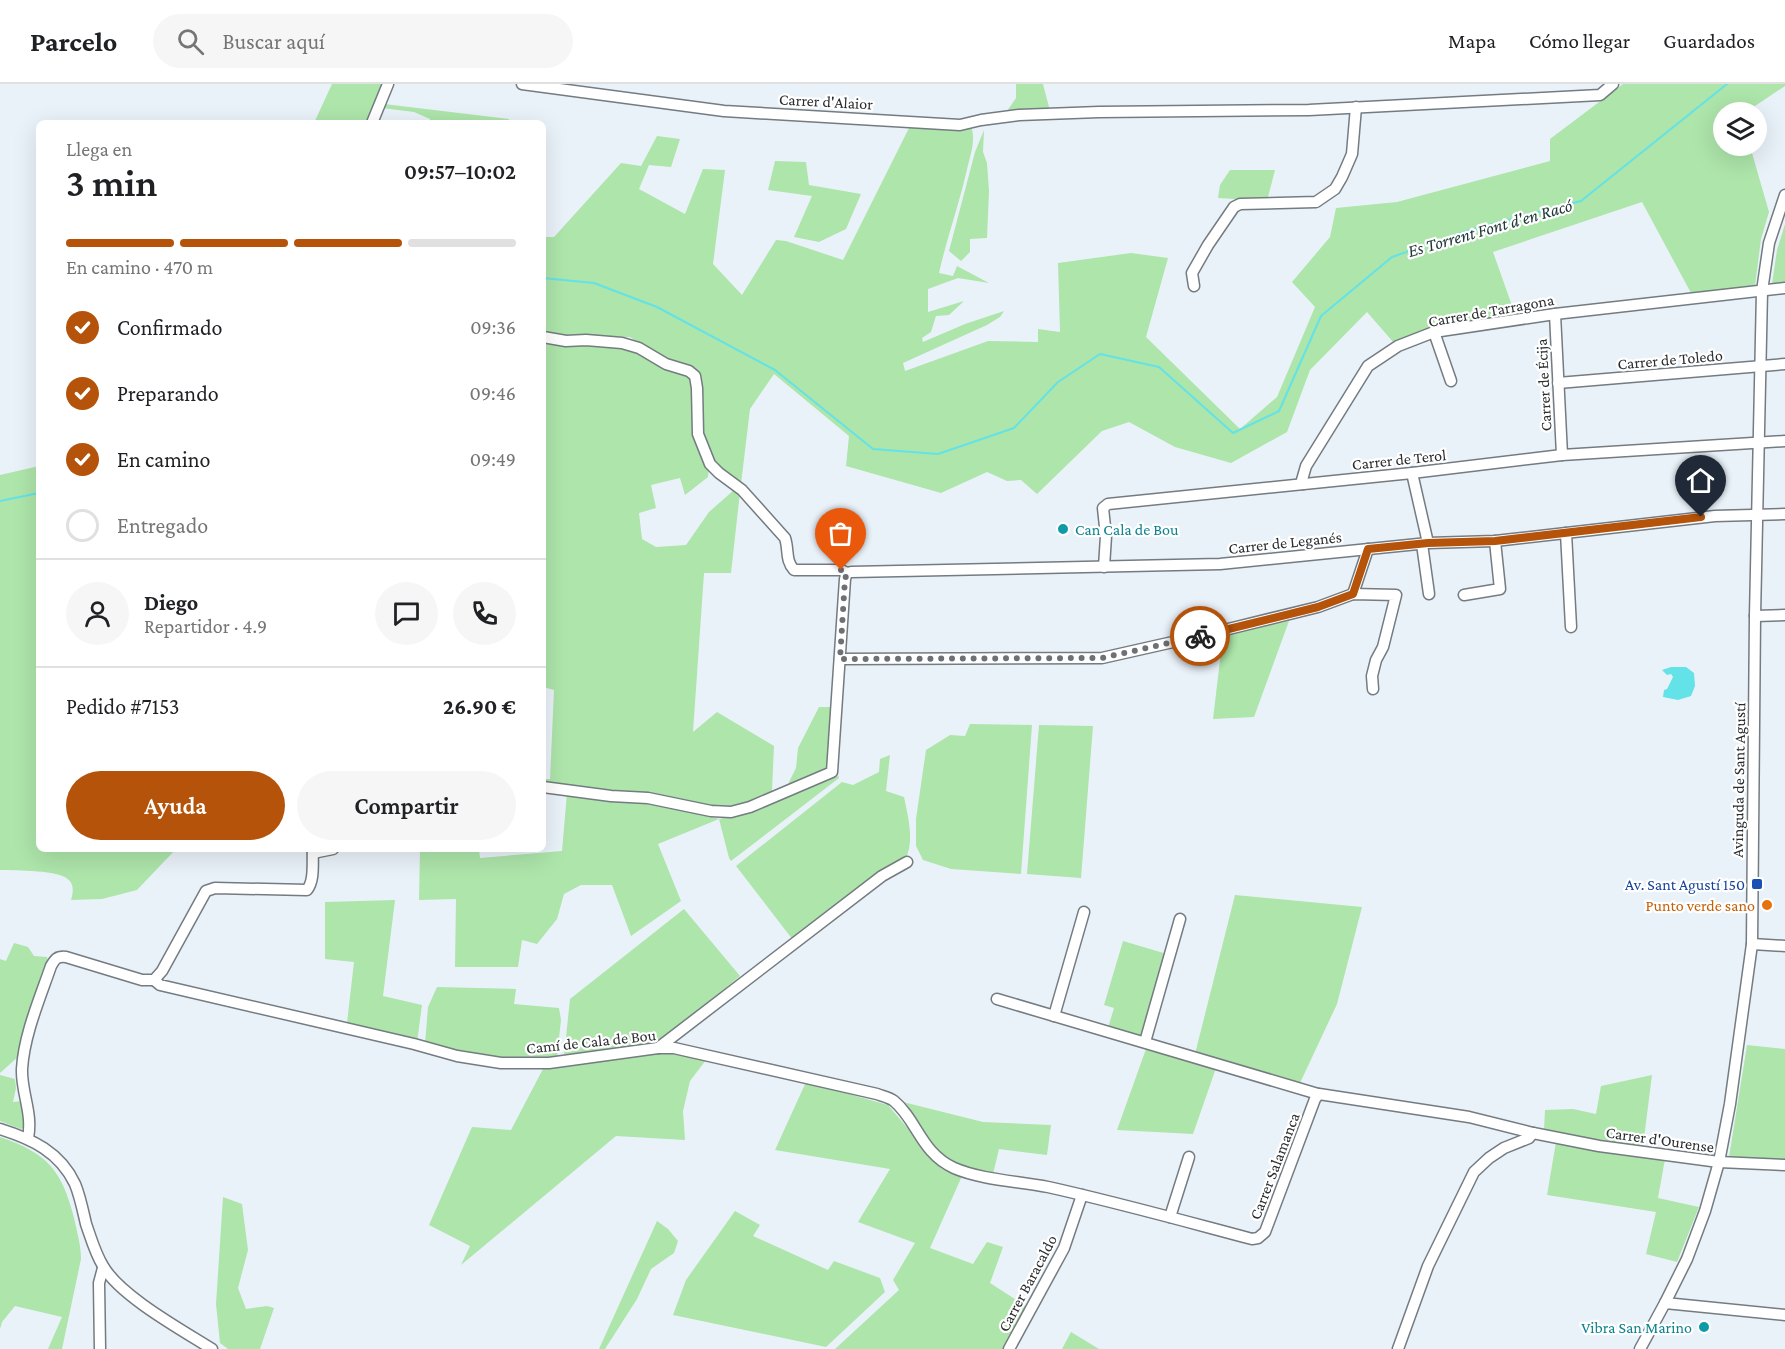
<!DOCTYPE html>
<html lang="es">
<meta charset="utf-8">
<style>
:root{--surface:#fff;--page:#f6f6f6;--text:#202124;--muted:#757577;--line:#e0e0e0;--accent:#b45309}
body{margin:0;font-family:"Crimson Pro",serif;background:var(--page);color:var(--text);height:100vh;display:flex;flex-direction:column;font-size:22px;white-space:nowrap}
*{box-sizing:border-box;margin:0}
p{font-size:20px;color:var(--muted)}
.icon{flex:none;width:33px;height:33px;fill:none;stroke:currentColor;stroke-width:2;stroke-linecap:round;stroke-linejoin:round}
.map{position:relative;flex:1;overflow:hidden}
.details{position:absolute;left:36px;top:36px;width:510px;height:732px;display:flex;flex-direction:column;background:var(--surface);border-radius:9px;box-shadow:0 6px 24px #0002}
.details>*{flex:none}
.tools{position:absolute;left:1713px;top:18px;display:grid;gap:12px}
.tools a{display:grid;place-items:center;width:54px;height:54px;border-radius:50%;background:var(--surface);box-shadow:0 6px 24px #0002;font-size:30px}
.pin{position:absolute;display:grid;place-items:center;width:51px;height:51px;color:#fff;margin:-62px -26px;border-radius:50% 50% 50% 0;rotate:-45deg;box-shadow:0 0 6px #0007}
.pin .icon{rotate:45deg}
.courier{position:absolute;display:grid;place-items:center;width:60px;height:60px;margin:-30px;border:4px solid #b45309;border-radius:50%;background:#fff;color:#222;box-shadow:0 2px 8px #0007}
.headline em{font-style:normal;font-weight:600}
.headline div{display:flex;flex-direction:column-reverse}
.headline{display:flex;align-items:center;justify-content:space-between;height:102px;padding:0 30px}
h1{font-size:39px;font-weight:600;line-height:45px}
.bar{display:grid;grid-template-columns:repeat(4,1fr);gap:9px 6px;align-content:center;height:72px;padding:0 30px}
.bar i{height:8px;border-radius:4px;background:var(--line)}
.bar .on{background:var(--accent)}
.bar p{grid-column:span 4}
.line{display:flex;align-items:center;gap:15px;padding:0 30px;border-top:2px solid var(--line)}
.line div{flex:1}
.round{display:grid;place-items:center;flex:none;width:63px;height:63px;border-radius:32px;background:var(--page)}
ol{padding:0 30px;list-style:none}
li{display:flex;align-items:center;gap:18px;height:66px}
li p{margin-inline-start:auto}
li .icon{padding:6px;border-radius:50%;background:var(--accent);color:#fff;stroke-width:4}
li:last-child{color:var(--muted)}
li i{width:33px;height:33px;border:3px solid var(--line);border-radius:50%}
.button{display:flex;gap:12px;margin-top:auto;padding:12px 30px}
.button a{flex:1;height:69px;border-radius:36px;background:var(--accent);color:#fff;font-size:24px;font-weight:600;line-height:69px;text-align:center}
.button a+a{background:var(--page);color:var(--text)}
header{display:flex;align-items:center;gap:36px;box-sizing:border-box;height:84px;padding:0 30px;background:var(--surface);border-bottom:2px solid var(--line)}
header strong{font-size:28px}
nav{display:flex;gap:33px;margin-inline-start:auto;font-size:21px}
.search{width:420px;height:54px;background:var(--page);display:flex;align-items:center;gap:15px;box-sizing:border-box;padding:0 21px;border-radius:33px;color:var(--muted);font-size:22px}
.map>svg:first-child{display:block}
.green{fill:#ade5aa}
.water{fill:#63e2e8}
.lines{fill:none;stroke-linecap:round;stroke-linejoin:round}
.stream{stroke:#63e2e8;stroke-width:2}
.minor-casing{stroke:#747b81;stroke-width:13}
.minor{stroke:#fff;stroke-width:10}
.done{stroke:#6d7176;stroke-width:6;stroke-dasharray:0 10.8}
.route{stroke:#b45309;stroke-width:8}
.culture-dot{fill:#0f9aa8;stroke:#fff;stroke-width:2}
.transit-dot{fill:#1a4fb4;stroke:#fff;stroke-width:2}
.food-dot{fill:#e8710a;stroke:#fff;stroke-width:2}
.labels{text-anchor:middle;stroke-width:4.5;stroke-linejoin:round;paint-order:stroke}
.street-label{font-size:16px;fill:#2a2c2f;stroke:#fff}
.culture-label{font-size:16px;fill:#0d838f;stroke:#fff;text-anchor:start}
.transit-label{font-size:16px;fill:#164399;stroke:#fff;text-anchor:end}
.food-label{font-size:16px;fill:#c56008;stroke:#fff;text-anchor:end}
.water-label{font-size:18px;font-style:italic;fill:#203637;stroke:#fff}
</style>
<header>
<strong>Parcelo</strong>
<div class="search"><svg class="icon" aria-label="search" viewBox="0 0 24 24"><circle cx="10" cy="10" r="6"/><path d="M15 15l6 6"/></svg>Buscar aquí</div>
<nav><a>Mapa</a><a>Cómo llegar</a><a>Guardados</a></nav>
</header>
<div class="map">
<svg width="1785" height="1265" viewBox="0 0 1785 1265">
<rect width="100%" height="100%" fill="#eaf2f9"/>
<g class="green">
<polygon points="332,0 386,0 369,39 314,39"/>
<polygon points="1016,0 1043,0 1050,27 1005,30 1016,14"/>
<path d="M1623 0H1785V2L1746 28H1724V62H1750L1769 128 1761 155 1755 202 1691 209 1642 118 1493 168 1515 230 1432 244 1394 259 1367 228 1310 286 1287 348 1231 379 1175 363 1129 338 1102 347 1037 410 1021 396 1007 397 987 388 941 409 846 382 849 352 774 290 750 325 741 400C735 396 727 392 721 387 697 364 701 319 699 288L661 273 630 253 557 251 543 248V153H554L621 79 641 82 657 52 680 55 671 83 649 81 639 105 685 130 703 85 725 86 713 180 742 211 776 156 786 157 843 176 910 42 972 45C975 58 971 69 968 81 960 118 947 153 939 189L953 192 957 182 989 199 958 194 928 205V228L964 217 949 231 936 232 931 248 922 254 923 258 965 240 1004 227 1000 233 987 241 903 279 905 287 988 257 1038 258V245L1060 248 1058 179 1131 169 1168 174 1146 253 1240 345 1277 313 1315 223 1292 198 1330 153 1336 124 1397 118 1550 77V55Z"/>
<polygon points="384,20 509,35 507,39 430,39 430,35 414,28 382,24"/>
<polygon points="984,46 983,68 987,79 989,107 987,154 970,155 970,168 961,177 949,167 975,68"/>
<polygon points="775,77 806,78 809,101 861,110 846,145 819,158 794,153 812,112 768,106"/>
<polygon points="1230,86 1275,86 1267,117 1218,114 1220,101"/>
<polygon points="1785,140 1785,198 1772,200 1777,166"/>
<polygon points="546,257 631,264 683,288 692,295 709,384 708,393 685,411 680,394 651,401 656,424 639,429 642,455 656,463 686,461 709,428 734,406 740,408 731,489 704,489 693,648 717,628 774,662 772,707 788,700 796,684 798,664 819,623 834,623 829,686 755,718 732,724 543,701 543,695 550,695 554,606 543,603 543,259"/>
<path d="M39 382V765H176L137 806 102 815 71 816C73 809 74 803 70 797 60 785 16 787 0 786V391Z"/>
<polygon points="1289,537 1254,633 1213,635 1223,551"/>
<polygon points="970,640 1032,641 1021,790 951,785 923,776 916,762 916,735 926,666 950,651 965,652"/>
<polygon points="1039,641 1093,642 1081,794 1027,790"/>
<path d="M890 671 886 707 904 713C908 733 915 757 905 776L793 856 736 782 842 698 853 701 879 688 880 675Z"/>
<polygon points="839,692 839,694 731,777 729,774 719,735 658,760 681,817 631,852 612,801 581,801 564,810 557,835 537,860 522,856 518,883 455,883 456,815 419,816 420,765 479,765 480,774 562,767 567,709 642,717 720,735"/>
<polygon points="1235,811 1362,823 1337,920 1300,999 1195,970"/>
<polygon points="395,816 383,912 422,921 417,958 347,939 354,878 325,875 325,818"/>
<polygon points="684,825 740,892 657,961 564,972 570,915"/>
<polygon points="1123,857 1167,870 1142,954 1108,944 1114,924 1104,921"/>
<polygon points="14,859 28,863 34,872 47,873 48,877 20,971 0,989 0,875 6,877"/>
<polygon points="437,903 516,905 514,920 559,924 561,936 557,973 552,976 502,976 425,960 428,923"/>
<polygon points="1747,961 1785,965 1785,1076 1729,1073"/>
<polygon points="1146,965 1216,984 1193,1050 1117,1046"/>
<polygon points="668,969 706,976 690,997 683,1027 685,1056 616,1052 461,1181 470,1162 429,1141 472,1043 511,1046 544,983"/>
<polygon points="0,991 15,995 16,1004 13,1018 23,1017 26,1042 21,1045 0,1037"/>
<polygon points="1652,991 1643,1062 1617,1061 1544,1046 1545,1026 1573,1025 1596,1030 1601,1002"/>
<polygon points="806,998 888,1021 942,1085 962,1092 930,1164 973,1180 987,1158 1003,1163 990,1199 1029,1224 1006,1265 835,1265 899,1206 893,1196 915,1159 858,1138 890,1085 775,1066"/>
<polygon points="903,1018 983,1038 1051,1041 1047,1071 999,1065 993,1090 952,1079 925,1052"/>
<path d="M0 1053C47 1069 62 1086 74 1134 77 1148 81 1161 81 1175L62 1265H48L62 1233 15 1222 2 1238 0 1245Z"/>
<polygon points="1556,1058 1665,1075 1658,1114 1699,1123 1677,1178 1646,1170 1656,1128 1547,1111"/>
<polygon points="223,1113 242,1120 248,1166 238,1204 246,1225 267,1222 274,1224 260,1265 228,1265 220,1259 216,1220"/>
<polygon points="735,1127 760,1141 753,1152 828,1186 834,1177 880,1194 885,1208 826,1263 673,1231 686,1196"/>
<polygon points="657,1137 668,1145 678,1157 674,1169 651,1185 637,1215 605,1265 599,1265"/>
<polygon points="1071,1248 1099,1265 1062,1265"/>
</g>
<polygon class="water" points="1671,583 1686,583 1694,589 1695,602 1691,612 1678,616 1663,613 1664,606 1667,605 1673,593 1671,590 1667,591 1662,586"/>
<g class="lines">
<g class="stream">
<polyline points="543,194 594,199 657,223 775,286 873,365 938,370 1014,344 1058,298 1100,270 1159,283 1233,349 1279,327 1321,232 1392,173 1470,146 1581,117 1727,0"/>
<polyline points="0,417 39,409"/>
</g>
<g class="minor-casing">
<g id="minor">
<polyline points="522,0 724,27 960,41 981,36 1019,31 1099,28 1309,26 1600,11 1613,0"/>
<polyline points="372,39 388,0"/>
<polyline points="1194,202 1192,189 1208,161 1234,123 1240,120 1316,118 1335,105 1342,93 1352,70 1356,23"/>
<polyline points="1555,230 1562,371"/>
<polyline points="1434,248 1451,297"/>
<path d="M543 253 566 257 586 256 622 259 639 264 666 280 689 287 695 292 697 304 698 350 710 380 719 389 742 406 785 454C789 466 785 476 794 486H841L847 489"/>
<polyline points="1558,299 1785,280"/>
<polyline points="1412,389 1428,459"/>
<polyline points="1303,400 1302,396 1306,382 1368,282 1398,262 1434,248 1555,230 1785,204"/>
<polyline points="1566,449 1571,543"/>
<polyline points="1422,460 1429,510"/>
<polyline points="1104,483 1106,452 1103,424 1108,420 1412,389 1562,371 1785,357"/>
<polyline points="1353,510 1368,465"/>
<polyline points="1464,511 1500,505 1495,457"/>
<polyline points="1755,532 1785,531"/>
<polyline points="840,575 1102,574 1204,551 1318,523 1353,510 1396,511 1383,563 1376,576 1372,592 1373,605"/>
<polyline points="543,703 611,712 648,714 711,727 731,728 750,723 832,688 845,495 847,489 851,488 1220,480 1428,459 1495,457 1715,432 1785,430"/>
<polyline points="313,769 333,765"/>
<polyline points="1752,860 1785,862"/>
<path d="M154 896 160 901 414 960 457 972 501 979H549L658 964H674L877 1010C882 1012 889 1013 894 1017 917 1036 921 1069 954 1084 982 1096 1018 1097 1048 1103 1116 1118 1184 1137 1252 1155L1258 1154 1265 1148 1315 1015 1319 1010 1469 1033 1533 1049 1599 1062 1719 1078 1785 1081"/>
<polyline points="997,915 1318,1010"/>
<polyline points="1054,932 1084,828"/>
<polyline points="1145,958 1180,835"/>
<polyline points="658,964 882,792 907,778"/>
<path d="M0 1045C32 1055 60 1068 75 1100 80 1112 83 1127 86 1140 91 1154 95 1169 103 1182 120 1212 182 1246 212 1265"/>
<path d="M28 1054C33 1029 21 1008 22 985 24 951 40 914 51 882 55 875 57 872 66 873L142 896H154L162 887 206 807 215 804 307 806C315 796 312 778 313 765"/>
<polyline points="1170,1133 1189,1073"/>
<polyline points="1665,1219 1785,1231"/>
<polyline points="100,1265 99,1199 103,1184"/>
<polyline points="1009,1265 1064,1164 1082,1111"/>
<polyline points="1398,1265 1428,1182 1474,1088 1489,1074 1504,1064 1529,1054 1533,1049"/>
<polyline points="1640,1265 1665,1219 1687,1175 1705,1127 1719,1078 1730,1020 1752,860 1755,532 1762,207 1769,159 1785,111"/>
</g>
</g>
<use href="#minor" class="minor"/>
</g>
<g class="lines">
<polyline class="done" points="841,486 847,489 845,495 840,575 1102,574 1200,552"/>
<polyline class="route" points="1200,552 1318,523 1353,510 1368,465 1428,459 1495,457 1701,433"/>
</g>
<g class="culture-dot">
<circle cx="1063" cy="445" r="6"/>
<circle cx="1704" cy="1243" r="6"/>
</g>
<rect class="transit-dot" x="1751" y="794" width="12" height="12" rx="3"/>
<circle class="food-dot" cx="1767" cy="821" r="6"/>
<g class="labels">
<g class="street-label">
<text transform="translate(826 17) rotate(3)" y="6">Carrer d'Alaior</text>
<text transform="translate(1491 226) rotate(-10)" y="6">Carrer de Tarragona</text>
<text transform="translate(1670 275) rotate(-5)" y="6">Carrer de Toledo</text>
<text transform="translate(1543 301) rotate(-93)" y="6">Carrer de Écija</text>
<text transform="translate(1399 375) rotate(-6)" y="6">Carrer de Terol</text>
<text transform="translate(1285 458) rotate(-6)" y="6">Carrer de Leganés</text>
<text transform="translate(1738 696) rotate(-89)" y="6">Avinguda de Sant Agustí</text>
<text transform="translate(591 957) rotate(-6)" y="6">Camí de Cala de Bou</text>
<text transform="translate(1660 1055) rotate(8)" y="6">Carrer d'Ourense</text>
<text transform="translate(1274 1082) rotate(-69)" y="6">Carrer Salamanca</text>
<text transform="translate(1027 1199) rotate(-62)" y="6">Carrer Baracaldo</text>
</g>
<g class="culture-label">
<text x="1075" y="451">Can Cala de Bou</text>
<text x="1692" y="1249" text-anchor="end">Vibra San Marino</text>
</g>
<g class="transit-label">
<text x="1745" y="806">Av. Sant Agustí 150</text>
</g>
<g class="food-label">
<text x="1755" y="827">Punto verde sano</text>
</g>
<g class="water-label">
<text transform="translate(1490 144) rotate(-16)" y="6">Es Torrent Font d'en Racó</text>
</g>
</g>
</svg>
<div class="tools">
<a><svg class="icon" aria-label="layers" viewBox="0 0 24 24"><path d="M12 4l9 5-9 5-9-5zM3 14l9 5 9-5"/></svg></a>
</div>
<div class="pin" style="left:841px;top:486px;background:#ea580c"><svg class="icon" aria-label="bag" viewBox="0 0 24 24"><path d="M5 8h14l-1 12H6zM9 8a3 3 0 0 1 6 0"/></svg></div>
<div class="pin" style="left:1701px;top:433px;background:#1f2937"><svg class="icon" aria-label="home" viewBox="0 0 24 24"><path d="M3 11l9-7 9 7M6 9v11h12V9"/></svg></div>
<div class="courier" style="left:1200px;top:552px"><svg class="icon" aria-label="bike" viewBox="0 0 24 24"><circle cx="6" cy="16" r="4"/><circle cx="18" cy="16" r="4"/><path d="M6 16l4-8h5l3 8M10 8l3 8H6M13 5h3"/></svg></div>
<section class="details">
<div class="headline"><div><h1>3 min</h1><p>Llega en</p></div><em>09:57–10:02</em></div>
<div class="bar"><i class="on"></i><i class="on"></i><i class="on"></i><i></i><p>En camino · 470 m</p></div>
<ol>
<li><svg class="icon" aria-label="check" viewBox="0 0 24 24"><path d="M5 12l5 5 9-10"/></svg>Confirmado<p>09:36</p></li>
<li><svg class="icon" aria-label="check" viewBox="0 0 24 24"><path d="M5 12l5 5 9-10"/></svg>Preparando<p>09:46</p></li>
<li><svg class="icon" aria-label="check" viewBox="0 0 24 24"><path d="M5 12l5 5 9-10"/></svg>En camino<p>09:49</p></li>
<li><i></i>Entregado</li>
</ol>
<div class="line" style="height:108px"><a class="round"><svg class="icon" aria-label="person" viewBox="0 0 24 24"><circle cx="12" cy="8" r="4"/><path d="M4 21q1-7 8-7t8 7"/></svg></a><div><b>Diego</b><p>Repartidor · 4.9</p></div><a class="round"><svg class="icon" aria-label="chat" viewBox="0 0 24 24"><path d="M4 5h16v11H9l-5 4z"/></svg></a><a class="round"><svg class="icon" aria-label="phone" viewBox="0 0 24 24"><path d="M5 4h4l2 5-3 2q2 4 5 5l2-3 5 2v4C11 20 4 13 5 4z"/></svg></a></div>
<div class="line" style="height:78px"><div>Pedido #7153</div><b>26.90 €</b></div>
<div class="button"><a>Ayuda</a><a>Compartir</a></div>
</section>
</div>
